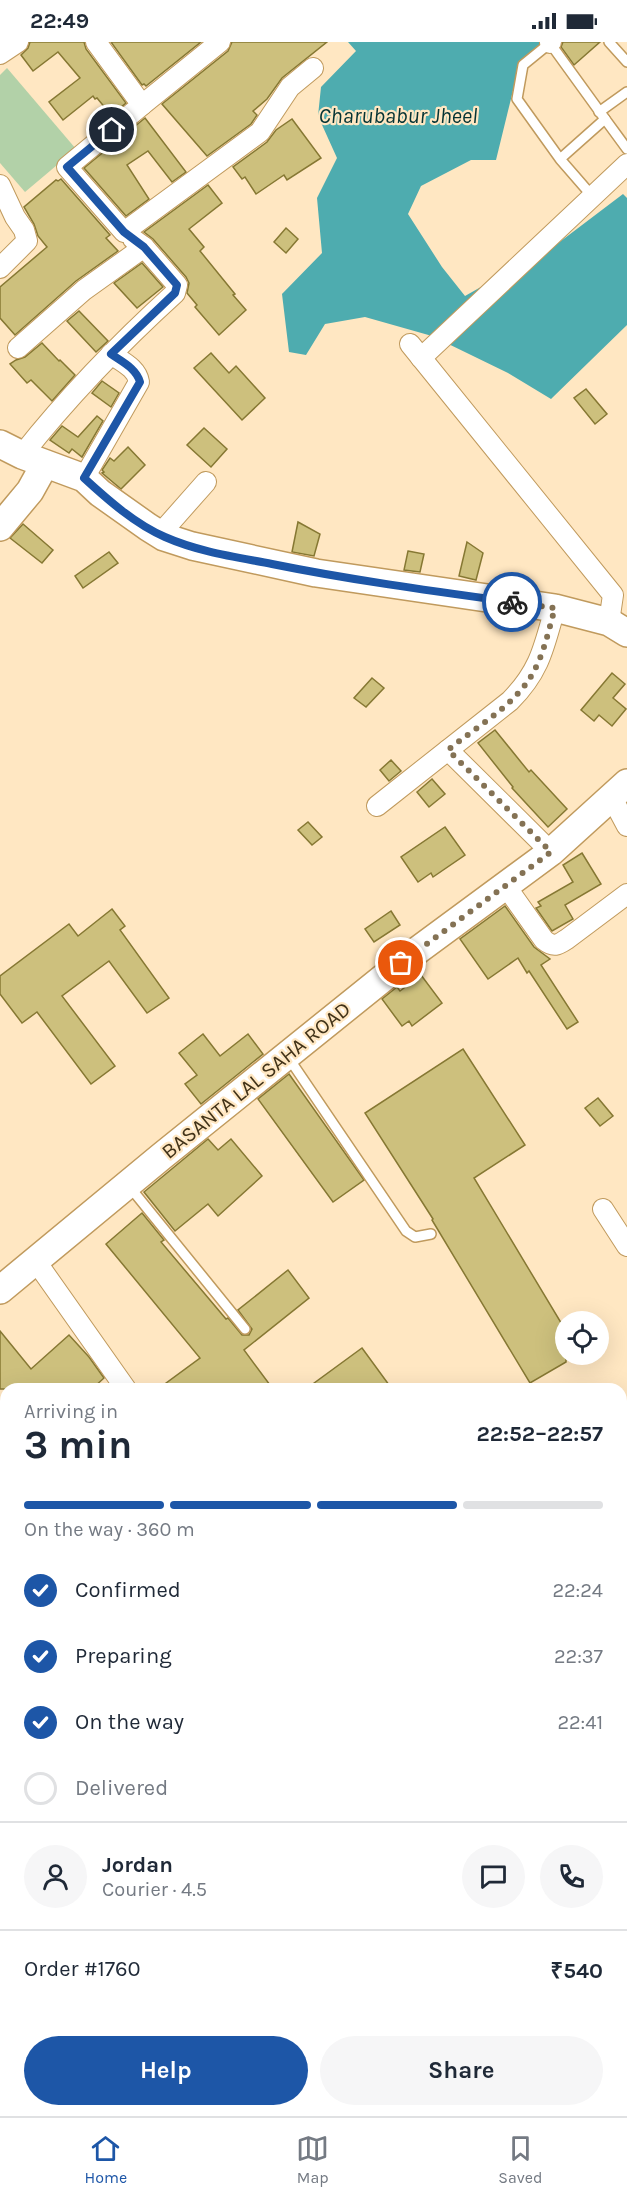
<!DOCTYPE html>
<meta charset="utf-8">
<style>
:root{--surface:#fff;--page:#f6f6f7;--text:#1f2937;--muted:#747a83;--line:#e0e1e3;--accent:#1d56a7}
body{margin:0;font-family:Karla,sans-serif;background:var(--page);color:var(--text);height:100vh;display:flex;flex-direction:column;font-size:22px;white-space:nowrap}
*{box-sizing:border-box;margin:0}
p{font-size:20px;color:var(--muted)}
.icon{flex:none;width:33px;height:33px;fill:none;stroke:currentColor;stroke-width:2;stroke-linecap:round;stroke-linejoin:round}
.map{position:relative;flex:1;overflow:hidden}
.details{position:absolute;left:0px;top:1341px;width:627px;height:734px;display:flex;flex-direction:column;background:var(--surface);border-radius:18px 18px 0 0;box-shadow:0 6px 24px #0002}
.details>*{flex:none}
.fabs{position:absolute;left:555px;top:1269px;display:grid;gap:12px}
.fabs a{display:grid;place-items:center;width:54px;height:54px;border-radius:50%;background:var(--surface);box-shadow:0 6px 24px #0002;font-size:30px}
.pin{position:absolute;display:grid;place-items:center;width:51px;height:51px;color:#fff;margin:-26px;border:3px solid #fff;border-radius:50%;box-shadow:0 2px 6px #0007}
.courier{position:absolute;display:grid;place-items:center;width:60px;height:60px;margin:-30px;border:4px solid #1d56a7;border-radius:50%;background:#fff;color:#222;box-shadow:0 2px 8px #0007}
.overview em{font-style:normal;font-weight:700}
.overview div{display:flex;flex-direction:column-reverse}
.overview{display:flex;align-items:center;justify-content:space-between;height:102px;padding:0 24px}
h1{font-size:39px;font-weight:700;line-height:45px}
.bar{display:grid;grid-template-columns:repeat(4,1fr);gap:9px 6px;align-content:center;height:72px;padding:0 24px}
.bar i{height:8px;border-radius:4px;background:var(--line)}
.bar .selected{background:var(--accent)}
.bar p{grid-column:span 4}
.line{display:flex;align-items:center;gap:15px;padding:0 24px;border-top:2px solid var(--line)}
.line div{flex:1}
.round{display:grid;place-items:center;flex:none;width:63px;height:63px;border-radius:32px;background:var(--page)}
ol{padding:0 24px;list-style:none}
li{display:flex;align-items:center;gap:18px;height:66px}
li p{margin-inline-start:auto}
li .icon{padding:6px;border-radius:50%;background:var(--accent);color:#fff;stroke-width:4}
li:last-child{color:var(--muted)}
li i{width:33px;height:33px;border:3px solid var(--line);border-radius:50%}
.cta{display:flex;gap:12px;margin-top:auto;padding:12px 24px}
.cta a{flex:1;height:69px;border-radius:36px;background:var(--accent);color:#fff;font-size:24px;font-weight:700;line-height:69px;text-align:center}
.cta a+a{background:var(--page);color:var(--text)}
.status{display:flex;justify-content:space-between;align-items:center;height:42px;padding:0 30px;background:var(--surface);direction:ltr}
.status svg{height:16px;fill:currentColor}
.tab-bar{display:flex;justify-content:space-around;align-items:center;height:84px;border-top:2px solid var(--line);background:var(--surface);font-size:16px;color:var(--muted)}
.tab-bar a{display:grid;justify-items:center;gap:3px}
.tab-bar .selected{color:var(--accent)}
.map>svg:first-child{display:block}
.green{fill:#b2d1a8}
.water{fill:#4eacaf}
.lines{fill:none;stroke-linecap:round;stroke-linejoin:round}
.river{stroke:#4eacaf;stroke-width:30}
.building{fill:#cdc07d;stroke:#867833;stroke-width:1.5}
.lane-casing{stroke:#c09a5d;stroke-width:12}
.street-casing{stroke:#c09a5d;stroke-width:22}
.secondary-casing{stroke:#c09a5d;stroke-width:30}
.lane{stroke:#fff;stroke-width:9}
.street{stroke:#fff;stroke-width:20}
.secondary{stroke:#fff;stroke-width:27}
.done{stroke:#847254;stroke-width:6;stroke-dasharray:0 10.8}
.route{stroke:#1d56a7;stroke-width:8}
.labels{text-anchor:middle;stroke-width:4.5;stroke-linejoin:round;paint-order:stroke}
.street-label{font-size:21px;fill:#423319;stroke:#ffe7c2}
.water-label{font-size:22px;font-style:italic;fill:#043334;stroke:#ffe7c2}
</style>
<div class="status"><b>22:49</b><svg viewBox="0 0 49 12"><path d="M0 12V9h3v3zM5 12V6h3v6zM10 12V3h3v9zM15 12V0h3v12zM26 1h20v11H26zM47 4h2v5h-2z"/></svg></div>
<div class="map">
<svg width="627" height="2074" viewBox="0 0 627 2074">
<rect width="100%" height="100%" fill="#ffe7c2"/>
<g class="green">
<polygon points="7,26 76,107 25,150 0,121 0,33"/>
<polygon points="627,1605 627,2074 0,2074 0,1824 6,1821 6,2068 621,2068 621,1608"/>
</g>
<g class="water">
<polygon points="348,0 546,0 520,20 496,118 471,118 421,144 408,172 442,225 465,254 557,202 623,152 627,156 627,283 551,357 508,331 432,294 365,275 325,282 306,313 289,310 282,252 322,211 317,156 337,116 318,74 321,45 356,9"/>
<polygon points="6,1743 6,1808 0,1811 0,1747"/>
</g>
<g class="lines">
<polyline class="river" points="621,1586 627,1584"/>
</g>
<g class="building">
<polygon points="30,0 84,0 86,7 126,61 111,73 97,56 95,57 93,54 63,78 49,60 80,36 58,10 33,29 21,13 28,6"/>
<polygon points="111,0 201,0 146,44 144,42 142,43"/>
<polygon points="232,0 327,0 282,36 267,57 253,69 257,73 251,82 207,114 162,62 228,9"/>
<polygon points="563,0 600,0 574,23 561,5"/>
<polygon points="145,76 186,130 172,140 148,109 127,123 149,157 126,174 84,126"/>
<polygon points="292,77 321,116 287,138 284,133 256,152 245,135 242,137 233,125 267,100 276,88"/>
<polygon points="61,137 110,193 106,196 118,209 76,239 15,293 0,276 0,245 47,205 38,194 34,182 24,165 56,138 58,139"/>
<polygon points="208,143 222,161 189,187 204,205 200,209 235,252 233,253 246,268 219,293 195,265 197,263 187,251 189,241 186,235 153,197 144,190"/>
<polygon points="286,186 298,197 286,211 274,200"/>
<polygon points="142,221 163,245 137,266 114,241"/>
<polygon points="79,269 108,299 96,310 67,279"/>
<polygon points="42,301 59,319 60,318 75,333 52,359 31,338 27,341 10,322 16,318 25,315"/>
<polygon points="211,311 229,331 236,324 265,356 242,378 194,326"/>
<polygon points="102,339 119,351 111,365 92,351"/>
<polygon points="586,347 607,372 595,382 574,356"/>
<polygon points="97,374 103,379 82,415 72,407 69,411 50,398 62,384 78,395"/>
<polygon points="204,386 227,407 211,425 187,403"/>
<polygon points="128,405 145,423 121,447 102,431 104,430 102,428 110,416 114,419"/>
<polygon points="298,480 320,492 314,514 292,510"/>
<polygon points="23,482 53,508 42,521 10,496"/>
<polygon points="467,500 483,511 476,538 459,534"/>
<polygon points="408,509 424,512 420,530 404,528"/>
<polygon points="109,510 118,521 83,546 75,534"/>
<polygon points="612,631 625,642 613,656 626,667 612,684 599,673 594,679 581,668"/>
<polygon points="372,636 384,646 366,665 354,656"/>
<polygon points="495,688 529,730 531,728 567,767 548,785 512,746 513,745 478,701"/>
<polygon points="391,718 401,729 389,739 380,728"/>
<polygon points="432,737 445,752 429,765 417,750"/>
<polygon points="308,780 322,795 312,803 298,788"/>
<polygon points="445,785 465,813 433,835 431,831 418,840 401,815"/>
<polygon points="582,811 601,842 565,863 573,877 552,889 536,866 541,864 538,860 573,840 563,823"/>
<polygon points="505,864 534,905 550,917 541,923 578,980 567,987 529,929 527,931 518,916 488,937 460,897"/>
<polygon points="112,867 125,884 120,888 169,956 147,971 109,919 62,954 115,1024 91,1042 37,970 22,981 0,952 0,934 69,882 78,894"/>
<polygon points="391,869 400,883 374,900 365,887"/>
<polygon points="421,933 442,961 412,984 409,979 402,984 382,957 397,945 400,949"/>
<polygon points="203,992 220,1014 248,992 263,1012 201,1062 185,1042 197,1033 179,1011"/>
<polygon points="463,1007 525,1103 474,1136 566,1289 566,1320 530,1341 432,1178 433,1177 365,1071"/>
<polygon points="289,1032 364,1138 333,1160 258,1057"/>
<polygon points="598,1056 613,1074 600,1084 585,1066"/>
<polygon points="208,1097 218,1108 231,1097 262,1134 218,1174 208,1162 175,1189 144,1150"/>
<polygon points="142,1171 164,1198 161,1200 226,1277 228,1276 242,1293 249,1293 252,1287 238,1268 288,1228 309,1256 244,1308 273,1347 158,1347 200,1316 106,1202"/>
<polygon points="0,1289 31,1327 69,1293 89,1315 104,1336 92,1347 0,1347"/>
<polygon points="362,1306 392,1347 306,1347"/>
</g>
<g class="lines">
<g class="lane-casing">
<g id="lane">
<polyline points="609,0 627,20"/>
<polyline points="599,70 627,50"/>
<polyline points="605,77 627,107"/>
<polyline points="560,117 517,57 523,23 550,1 605,77 560,117 593,155"/>
<polyline points="288,1015 406,1189 415,1195 431,1192"/>
<polyline points="129,1144 245,1287"/>
<polyline points="0,1507 6,1502"/>
<polyline points="621,1920 627,1917"/>
<polyline points="621,1973 627,1984"/>
<polyline points="316,2068 319,2074"/>
<polyline points="107,2074 120,2068"/>
</g>
</g>
<g class="street-casing">
<g id="street">
<polyline points="96,0 142,63 67,125 124,190 260,90 290,45 313,26"/>
<polyline points="550,1 551,0"/>
<polyline points="0,12 18,0"/>
<polyline points="142,63 220,0"/>
<polyline points="0,143 15,175 24,188 27,199 0,226"/>
<polyline points="410,302 613,553 609,580"/>
<polyline points="18,306 84,248 144,205 133,197"/>
<polyline points="421,316 627,122"/>
<path d="M22 413C68 355 120 301 175 251L177 243 144 205"/>
<path d="M84 436 139 340C137 326 122 320 111 312"/>
<polyline points="160,492 206,440"/>
<polyline points="448,708 551,810"/>
<polyline points="611,754 627,784"/>
<path d="M377 764 510 659C540 629 544 605 555 566"/>
<path d="M505 843 544 898C554 906 558 903 567 897L627 852"/>
<polyline points="603,1167 627,1204"/>
<polyline points="35,1218 126,1347"/>
<polyline points="621,1458 627,1454"/>
</g>
</g>
<g class="secondary-casing">
<g id="secondary">
<polyline points="0,402 22,413 84,436 100,451 148,485 164,495 192,504 316,531 555,566 609,580 627,591"/>
<polyline points="0,485 30,449 45,422"/>
<polyline points="0,1248 162,1114 418,908 551,810 627,741"/>
</g>
</g>
<use href="#lane" class="lane"/>
<use href="#street" class="street"/>
<use href="#secondary" class="secondary"/>
</g>
<g class="lines">
<path class="done" d="M401 921 551 810 448 708C477 684 518 662 535 627 545 608 549 586 555 566L512 560"/>
<path class="route" d="M112 88 67 125 124 190 144 205 177 243 175 251 111 312C122 320 136 326 140 340L84 436C108 458 135 482 165 495 199 510 236 515 272 522 351 538 432 549 512 560"/>
</g>
<g class="labels">
<g class="street-label">
<text transform="translate(256 1038) rotate(-39)" y="7">BASANTA LAL SAHA ROAD</text>
</g>
<g class="water-label">
<text x="398" y="81">Charubabur Jheel</text>
</g>
</g>
</svg>
<div class="fabs">
<a><svg class="icon" aria-label="locate" viewBox="0 0 24 24"><circle cx="12" cy="12" r="6"/><path d="M12 2v4M12 18v4M2 12h4M18 12h4"/></svg></a>
</div>
<div class="pin" style="left:401px;top:921px;background:#ea580c"><svg class="icon" aria-label="bag" viewBox="0 0 24 24"><path d="M5 8h14l-1 12H6zM9 8a3 3 0 0 1 6 0"/></svg></div>
<div class="pin" style="left:112px;top:88px;background:#1f2937"><svg class="icon" aria-label="home" viewBox="0 0 24 24"><path d="M3 11l9-7 9 7M6 9v11h12V9"/></svg></div>
<div class="courier" style="left:512px;top:560px"><svg class="icon" aria-label="bike" viewBox="0 0 24 24"><circle cx="6" cy="16" r="4"/><circle cx="18" cy="16" r="4"/><path d="M6 16l4-8h5l3 8M10 8l3 8H6M13 5h3"/></svg></div>
<section class="details">
<div class="overview"><div><h1>3 min</h1><p>Arriving in</p></div><em>22:52–22:57</em></div>
<div class="bar"><i class="selected"></i><i class="selected"></i><i class="selected"></i><i></i><p>On the way · 360 m</p></div>
<ol>
<li><svg class="icon" aria-label="check" viewBox="0 0 24 24"><path d="M5 12l5 5 9-10"/></svg>Confirmed<p>22:24</p></li>
<li><svg class="icon" aria-label="check" viewBox="0 0 24 24"><path d="M5 12l5 5 9-10"/></svg>Preparing<p>22:37</p></li>
<li><svg class="icon" aria-label="check" viewBox="0 0 24 24"><path d="M5 12l5 5 9-10"/></svg>On the way<p>22:41</p></li>
<li><i></i>Delivered</li>
</ol>
<div class="line" style="height:108px"><a class="round"><svg class="icon" aria-label="person" viewBox="0 0 24 24"><circle cx="12" cy="8" r="4"/><path d="M4 21q1-7 8-7t8 7"/></svg></a><div><b>Jordan</b><p>Courier · 4.5</p></div><a class="round"><svg class="icon" aria-label="chat" viewBox="0 0 24 24"><path d="M4 5h16v11H9l-5 4z"/></svg></a><a class="round"><svg class="icon" aria-label="phone" viewBox="0 0 24 24"><path d="M5 4h4l2 5-3 2q2 4 5 5l2-3 5 2v4C11 20 4 13 5 4z"/></svg></a></div>
<div class="line" style="height:78px"><div>Order #1760</div><b>₹540</b></div>
<div class="cta"><a>Help</a><a>Share</a></div>
</section>
</div>
<nav class="tab-bar">
<a class="selected"><svg class="icon" aria-label="home" viewBox="0 0 24 24"><path d="M3 11l9-7 9 7M6 9v11h12V9"/></svg>Home</a>
<a><svg class="icon" aria-label="map" viewBox="0 0 24 24"><path d="M3 6l6-2 6 2 6-2v14l-6 2-6-2-6 2zM9 4v14M15 6v14"/></svg>Map</a>
<a><svg class="icon" aria-label="saved" viewBox="0 0 24 24"><path d="M7 4h10v16l-5-4-5 4z"/></svg>Saved</a>
</nav>
